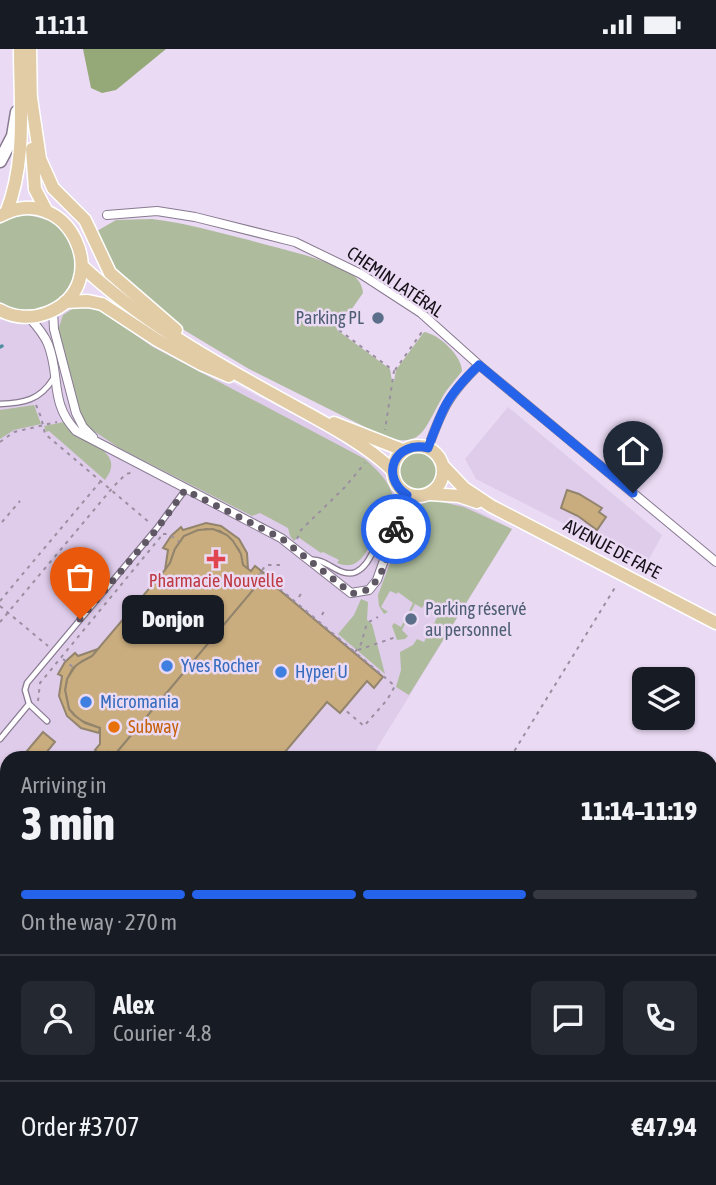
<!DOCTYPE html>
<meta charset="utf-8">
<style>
:root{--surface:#171b24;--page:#242831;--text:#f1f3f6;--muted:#9ea1a6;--line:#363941;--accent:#2563eb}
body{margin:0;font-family:"Asap Condensed",sans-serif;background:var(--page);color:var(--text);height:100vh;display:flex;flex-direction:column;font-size:26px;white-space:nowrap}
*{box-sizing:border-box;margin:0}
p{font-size:23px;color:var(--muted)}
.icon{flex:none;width:38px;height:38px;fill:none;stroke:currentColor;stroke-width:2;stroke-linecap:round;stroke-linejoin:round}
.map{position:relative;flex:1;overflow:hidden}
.sheet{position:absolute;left:0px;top:702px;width:718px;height:436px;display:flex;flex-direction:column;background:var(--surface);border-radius:21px 21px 0 0;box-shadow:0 2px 5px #0004}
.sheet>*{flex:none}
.tools{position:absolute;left:632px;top:618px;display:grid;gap:14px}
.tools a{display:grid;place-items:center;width:63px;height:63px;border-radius:10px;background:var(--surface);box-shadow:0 2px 5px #0004;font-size:35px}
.pin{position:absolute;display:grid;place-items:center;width:60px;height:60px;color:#fff;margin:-72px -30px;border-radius:50% 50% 50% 0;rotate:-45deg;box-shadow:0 0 7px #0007}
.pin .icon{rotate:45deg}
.courier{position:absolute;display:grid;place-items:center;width:70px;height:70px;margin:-35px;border:5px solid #2563eb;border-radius:50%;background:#fff;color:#222;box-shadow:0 2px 9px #0007}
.bubble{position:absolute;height:49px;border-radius:10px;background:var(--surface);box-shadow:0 2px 5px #0004;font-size:23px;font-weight:800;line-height:49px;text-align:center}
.head em{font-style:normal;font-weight:800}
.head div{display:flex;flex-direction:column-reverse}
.head{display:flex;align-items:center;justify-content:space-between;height:119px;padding:0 21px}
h1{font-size:46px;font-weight:800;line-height:52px}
.bar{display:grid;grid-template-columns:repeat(4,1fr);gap:10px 7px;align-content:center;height:84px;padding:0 21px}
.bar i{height:9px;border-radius:5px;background:var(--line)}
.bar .active{background:var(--accent)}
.bar p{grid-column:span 4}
.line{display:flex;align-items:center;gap:18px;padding:0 21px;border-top:2px solid var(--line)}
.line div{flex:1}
.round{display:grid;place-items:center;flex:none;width:74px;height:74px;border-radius:10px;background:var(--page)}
.status{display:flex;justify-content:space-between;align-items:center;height:49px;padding:0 35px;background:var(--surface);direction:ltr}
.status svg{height:19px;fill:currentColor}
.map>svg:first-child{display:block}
.built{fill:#dfcceb}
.green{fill:#aebc9d}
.forest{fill:#94a878}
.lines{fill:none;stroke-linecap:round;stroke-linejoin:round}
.stream{stroke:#4f8ea1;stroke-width:3.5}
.building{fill:#caad7e;stroke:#92846d;stroke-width:2}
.lane-casing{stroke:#887a91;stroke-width:7}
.street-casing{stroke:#887a91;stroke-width:10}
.secondary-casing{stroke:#887a91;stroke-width:15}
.primary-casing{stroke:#fff;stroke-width:15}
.path{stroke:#9a8ea0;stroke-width:2;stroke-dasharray:3.5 5;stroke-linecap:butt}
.lane{stroke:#fff;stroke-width:4.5}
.street{stroke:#fff;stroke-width:8}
.secondary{stroke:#fff;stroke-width:12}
.primary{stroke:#e2cca6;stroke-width:12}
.done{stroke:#605765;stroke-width:7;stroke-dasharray:0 12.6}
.route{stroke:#2563eb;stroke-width:9}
.service-dot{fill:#5c6f8a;stroke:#eadaf3;stroke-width:2.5}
.health-dot{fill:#e0444e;stroke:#eadaf3;stroke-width:2.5}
.shop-dot{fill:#3f7fe0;stroke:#eadaf3;stroke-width:2.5}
.food-dot{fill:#e8710a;stroke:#eadaf3;stroke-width:2.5}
.labels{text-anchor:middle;stroke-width:5;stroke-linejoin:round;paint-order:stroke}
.street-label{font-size:18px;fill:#161019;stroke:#eadaf3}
.service-label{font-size:18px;fill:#4e5e75;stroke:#eadaf3;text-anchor:end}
.health-label{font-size:18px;fill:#be3a42;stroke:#eadaf3}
.shop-label{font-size:18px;fill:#366cbe;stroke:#eadaf3;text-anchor:start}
.food-label{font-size:18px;fill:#c56008;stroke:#eadaf3;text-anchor:start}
</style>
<div class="status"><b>11:11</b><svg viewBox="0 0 49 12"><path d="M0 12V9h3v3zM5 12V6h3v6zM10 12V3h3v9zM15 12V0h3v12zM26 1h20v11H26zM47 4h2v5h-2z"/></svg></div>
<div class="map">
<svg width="716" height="1136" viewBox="0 0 716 1136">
<rect width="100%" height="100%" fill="#eadaf3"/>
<g class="built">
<polygon points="84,256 512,480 371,709 7,709 7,889 0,878 0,271"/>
<polygon points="508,358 662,486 646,516 639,514 635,504 620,497 612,499 476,430 465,410"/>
</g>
<g class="green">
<path d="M26 166C123 178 59 300 0 253V175L10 169Z"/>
<path d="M152 170C185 174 217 183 249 191 281 200 318 207 348 223 357 228 362 234 363 244L337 281 390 320 392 332H394L396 321 424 283C439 285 462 307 462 322 456 331 447 339 442 349 424 379 423 402 381 386L249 320 169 272 113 221 97 182 116 171Z"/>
<path d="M77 257 101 262 153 298 365 410C378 422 393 435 394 455 394 474 384 474 376 486 366 502 360 523 337 514L339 511 323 503 321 504 298 488 294 492 290 487 288 479 260 464 252 467 119 399 88 378 80 365 58 281 63 266Z"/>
<polygon points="34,356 41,375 14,381 0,390 0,361"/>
<path d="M64 373C79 393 129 401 105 431L49 382 46 383 44 377Z"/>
<circle cx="418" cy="422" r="19"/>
<polygon points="433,451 464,458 512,480 409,646 396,638 401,621 400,603 413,596 417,590 424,593 438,567 424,556 422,559 415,555 402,581 408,587 405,590 397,591 392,577 394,574 401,578 413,554 398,543 397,545 390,542 381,558 388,563 384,565 379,557 378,546 409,463 416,457"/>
<polygon points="361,550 368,553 367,571 372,575 385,625 338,585 354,566"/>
</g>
<polygon class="forest" points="83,0 166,0 116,41 102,44 91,39"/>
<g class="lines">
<polyline class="stream" points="0,298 2,297"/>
</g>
<g class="building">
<polygon points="567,441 579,445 602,459 599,463 606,468 597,481 578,467 561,459"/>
<polygon points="206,474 221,477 239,490 247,504 248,520 243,516 239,501 230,489 220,482 206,480 184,487 175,500 170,514 165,521 168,501 163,499 171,487 181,478 183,481"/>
<polygon points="213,480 227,486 233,492 241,505 243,516 251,522 255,517 269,528 267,530 264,528 112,709 103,709 95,701 100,695 100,679 79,671 69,660 65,641 67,630 76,616 92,607 165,521 170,514 175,500 184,487 198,481"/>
<polygon points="264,528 383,628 374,639 367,632 340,664 327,653 280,709 112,709"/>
<polygon points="98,600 92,607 82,612 73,619 67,630 65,641 69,660 74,666 85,674 100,679 99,684 81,679 67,667 59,647 62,627 58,625 65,613 75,604 78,607"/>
<polygon points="43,683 55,693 42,709 21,709"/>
<polygon points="7,764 7,789 0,797 0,773"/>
<polygon points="562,1130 593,1130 590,1136 560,1136"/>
</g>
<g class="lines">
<g class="lane-casing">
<g id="lane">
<path d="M0 355C24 354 40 351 53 330"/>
<path d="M310 511C326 508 340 530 356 523 374 515 373 486 393 484"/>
<polyline points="29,655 47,672"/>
<polyline points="0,690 29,655 25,641 27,634 157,479 185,441"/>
<polyline points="0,858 7,869"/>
</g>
</g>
<g class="street-casing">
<g id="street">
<polyline points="107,166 157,162 195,168 295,193 361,225 421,264 479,316 716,513"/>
<polyline points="53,262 54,280 76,364 83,378 93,388"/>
<path d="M29 268C36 276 44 285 48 295 61 328 49 353 76 382L281 489 351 544 369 541 377 531 407 446"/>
<path d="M428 399C442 360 449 345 479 316"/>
<polyline points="174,1130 177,1136"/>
</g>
</g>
<g class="secondary-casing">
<polyline id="secondary" points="0,112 13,87 17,63"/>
</g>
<g class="primary-casing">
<g id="primary">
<polyline points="30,0 31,58"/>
<polyline points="31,49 40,110 53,139 85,171 110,224 176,281"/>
<polyline points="32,100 35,140 47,163"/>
<path d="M6 164C27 112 20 55 20 0"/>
<path d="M0 167C68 129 118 237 47 264 32 270 14 269 0 261"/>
<path d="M82 217C139 270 207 309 274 346 311 367 363 392 392 421"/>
<polyline points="65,253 88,252 102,255 157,291 201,315 229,327"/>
<polyline points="334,374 403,401"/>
<circle cx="418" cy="422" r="25"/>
<polyline points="443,417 464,439 491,457 716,574"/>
<polyline points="430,445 459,447 477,453"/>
</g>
</g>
<g class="path">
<polyline points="339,281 394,322 385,381"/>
<polyline points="395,321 424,280"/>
<polyline points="36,356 41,368 45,385 150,474"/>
<polyline points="0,393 14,383 57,373"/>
<polyline points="2,473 20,452"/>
<polyline points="163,485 169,485 179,493"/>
<polyline points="297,490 301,481 345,438 365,414"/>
<polyline points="260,523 395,637 387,651 364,677 344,660"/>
<polyline points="257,528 266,516 281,516"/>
<polyline points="299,548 302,543"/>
<polyline points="0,552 100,433"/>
<polyline points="0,557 48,597"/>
<polyline points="322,566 324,562"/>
<polyline points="0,573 114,437 126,425 134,423"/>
<polyline points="358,601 396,588"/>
<polyline points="355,603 361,595 367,574 378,568"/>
<polyline points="63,610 74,619"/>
<polyline points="38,652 40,634 163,485"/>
<polyline points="102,709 108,702"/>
<polyline points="510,709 616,537"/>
<polyline points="696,1130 715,1136"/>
<polyline points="247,1136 251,1130"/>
</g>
<use href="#lane" class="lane"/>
<use href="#street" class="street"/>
<use href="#secondary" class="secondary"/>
<use href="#primary" class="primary"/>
</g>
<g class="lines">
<path class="done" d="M80 570 157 480 185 441 281 489 351 544C382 547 388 502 396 480"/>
<path class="route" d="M396 480 407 446C379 427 395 391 428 399 443 358 447 347 479 316L633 444"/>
</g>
<g class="service-dot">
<circle cx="378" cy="269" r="7"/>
<circle cx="411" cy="570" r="7"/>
</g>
<path class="health-dot" d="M212.5 499.5h7v7h7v7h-7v7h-7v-7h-7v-7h7z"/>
<g class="shop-dot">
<circle cx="167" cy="617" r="7"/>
<circle cx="281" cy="623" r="7"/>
<circle cx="86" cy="653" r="7"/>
</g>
<circle class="food-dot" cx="114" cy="678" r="7"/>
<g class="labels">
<g class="street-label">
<text transform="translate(395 233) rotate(34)" y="6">CHEMIN LATÉRAL</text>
<text transform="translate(612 500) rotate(28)" y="6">AVENUE DE FAFE</text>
</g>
<g class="service-label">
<text x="364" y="275">Parking PL</text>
<text x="425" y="566" text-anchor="start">Parking réservé<tspan x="425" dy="21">au personnel</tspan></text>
</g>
<g class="health-label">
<text x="216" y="538">Pharmacie Nouvelle</text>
</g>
<g class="shop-label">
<text x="181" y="623">Yves Rocher</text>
<text x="295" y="629">Hyper U</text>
<text x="100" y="659">Micromania</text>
</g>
<g class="food-label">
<text x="128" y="684">Subway</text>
</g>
</g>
</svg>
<div class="tools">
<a><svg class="icon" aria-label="layers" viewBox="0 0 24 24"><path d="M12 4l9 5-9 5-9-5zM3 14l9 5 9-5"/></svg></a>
</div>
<div class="pin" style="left:80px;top:570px;background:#ea580c"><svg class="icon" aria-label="bag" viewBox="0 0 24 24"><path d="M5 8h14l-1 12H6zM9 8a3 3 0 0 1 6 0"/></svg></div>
<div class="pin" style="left:633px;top:444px;background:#1f2937"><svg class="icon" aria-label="home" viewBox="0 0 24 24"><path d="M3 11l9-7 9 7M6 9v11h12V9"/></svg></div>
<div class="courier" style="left:396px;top:480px"><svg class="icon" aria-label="bike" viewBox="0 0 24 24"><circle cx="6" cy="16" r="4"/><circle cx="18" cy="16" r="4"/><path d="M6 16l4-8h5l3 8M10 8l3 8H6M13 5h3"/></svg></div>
<div class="bubble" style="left:122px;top:546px;width:102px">Donjon</div>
<section class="sheet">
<div class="head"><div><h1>3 min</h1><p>Arriving in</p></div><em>11:14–11:19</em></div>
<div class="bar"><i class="active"></i><i class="active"></i><i class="active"></i><i></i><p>On the way · 270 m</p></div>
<div class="line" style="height:126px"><a class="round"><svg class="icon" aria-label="person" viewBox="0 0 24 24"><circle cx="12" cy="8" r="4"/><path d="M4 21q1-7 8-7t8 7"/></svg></a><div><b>Alex</b><p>Courier · 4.8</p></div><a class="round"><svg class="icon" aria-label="chat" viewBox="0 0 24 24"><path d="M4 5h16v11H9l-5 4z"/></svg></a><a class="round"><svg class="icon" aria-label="phone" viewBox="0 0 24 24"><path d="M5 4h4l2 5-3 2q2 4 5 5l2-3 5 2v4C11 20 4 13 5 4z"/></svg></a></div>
<div class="line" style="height:91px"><div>Order #3707</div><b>€47.94</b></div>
</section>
</div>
